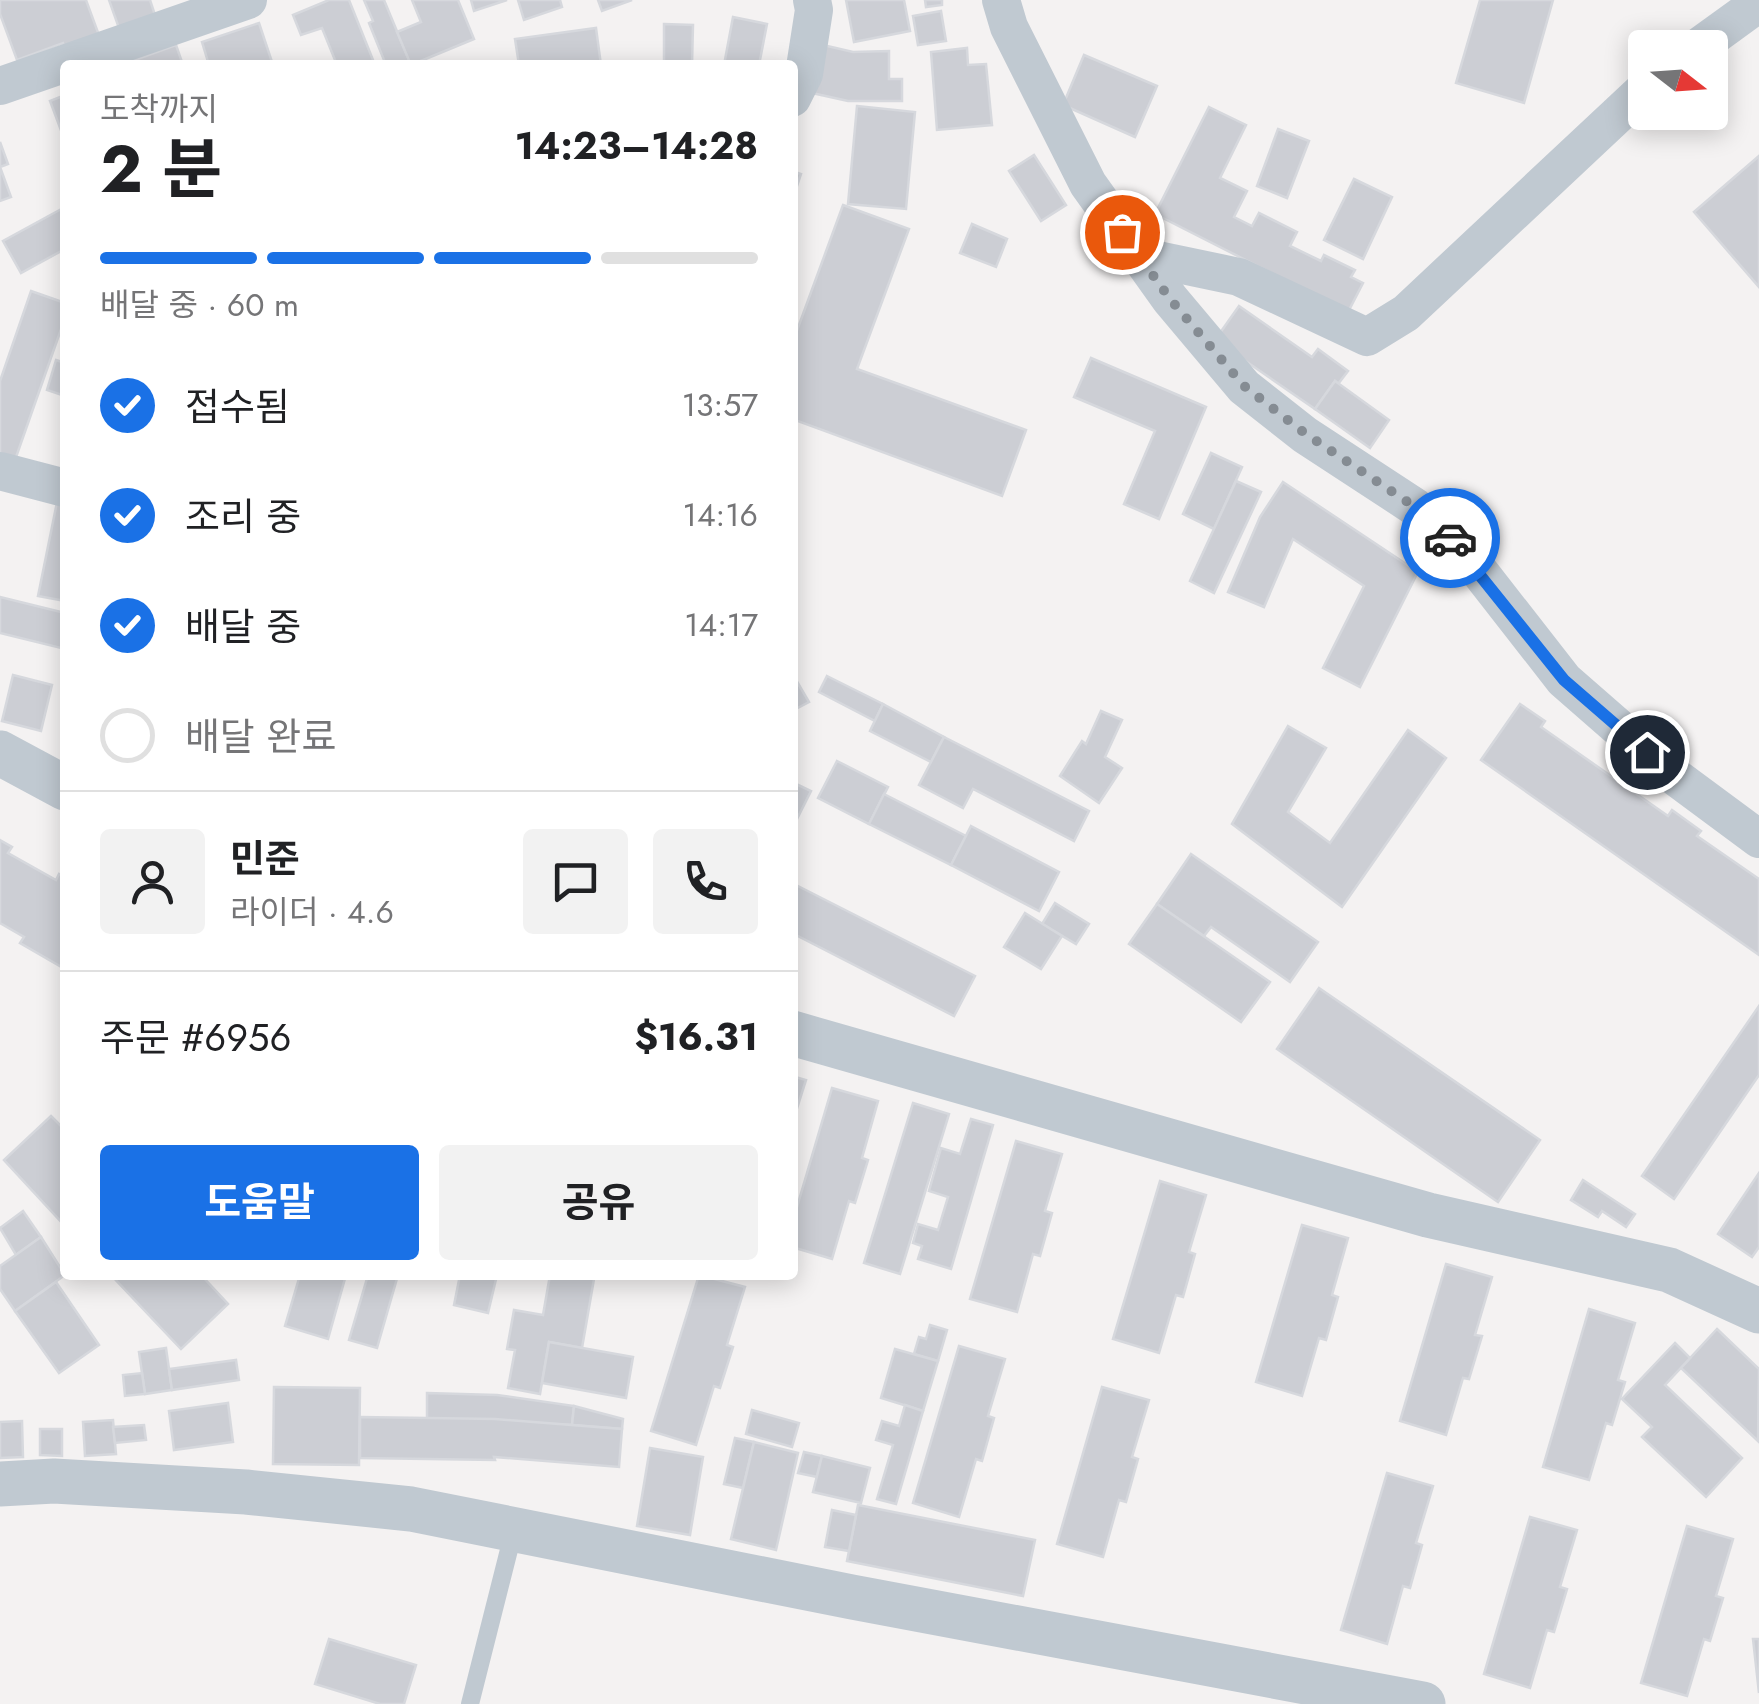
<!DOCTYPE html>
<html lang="ko">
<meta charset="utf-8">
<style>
:root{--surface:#fff;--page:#f2f2f2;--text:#202124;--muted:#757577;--line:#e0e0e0;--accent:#1a71e6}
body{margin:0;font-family:Jost,"Noto Sans KR",sans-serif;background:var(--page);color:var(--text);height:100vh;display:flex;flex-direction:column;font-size:38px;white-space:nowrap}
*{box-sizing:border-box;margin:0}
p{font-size:32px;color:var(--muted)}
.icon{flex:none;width:55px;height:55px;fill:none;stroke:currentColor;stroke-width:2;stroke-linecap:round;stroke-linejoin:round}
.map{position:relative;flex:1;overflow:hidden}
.panel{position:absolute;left:60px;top:60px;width:738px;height:1220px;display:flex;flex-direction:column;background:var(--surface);border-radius:10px;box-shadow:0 5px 25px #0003}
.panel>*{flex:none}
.needle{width:65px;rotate:107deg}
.controls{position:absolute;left:1628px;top:30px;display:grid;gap:20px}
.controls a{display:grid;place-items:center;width:100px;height:100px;border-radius:10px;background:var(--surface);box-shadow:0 5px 25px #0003;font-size:50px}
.pin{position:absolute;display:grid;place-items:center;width:85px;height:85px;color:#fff;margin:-42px;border:5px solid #fff;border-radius:50%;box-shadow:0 2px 10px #0007}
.courier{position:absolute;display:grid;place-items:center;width:100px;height:100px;margin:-50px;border:8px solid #1a71e6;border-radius:50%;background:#fff;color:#222;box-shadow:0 2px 12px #0007}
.summary em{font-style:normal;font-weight:700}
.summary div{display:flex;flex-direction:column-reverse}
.summary{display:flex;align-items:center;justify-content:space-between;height:170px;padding:0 40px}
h1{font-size:65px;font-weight:700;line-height:75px}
.bar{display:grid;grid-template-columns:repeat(4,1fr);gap:15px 10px;align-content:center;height:120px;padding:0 40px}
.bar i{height:12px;border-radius:8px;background:var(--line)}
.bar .on{background:var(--accent)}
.bar p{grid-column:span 4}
.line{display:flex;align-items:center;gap:25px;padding:0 40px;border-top:2px solid var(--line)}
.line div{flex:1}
.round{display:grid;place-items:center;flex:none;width:105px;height:105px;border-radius:10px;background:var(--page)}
ol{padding:0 40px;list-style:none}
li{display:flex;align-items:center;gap:30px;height:110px}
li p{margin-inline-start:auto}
li .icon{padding:10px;border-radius:50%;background:var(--accent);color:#fff;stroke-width:4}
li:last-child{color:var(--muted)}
li i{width:55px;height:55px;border:5px solid var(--line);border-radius:50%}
.button{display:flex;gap:20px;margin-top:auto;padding:20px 40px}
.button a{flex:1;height:115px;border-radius:10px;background:var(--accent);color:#fff;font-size:40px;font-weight:700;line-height:115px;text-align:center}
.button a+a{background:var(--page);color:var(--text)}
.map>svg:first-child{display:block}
.building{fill:#ccced4;stroke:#d6d8dd;stroke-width:2.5}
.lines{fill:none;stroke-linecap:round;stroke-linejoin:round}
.service{stroke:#c0c9d1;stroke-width:18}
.minor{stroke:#c0c9d1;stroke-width:38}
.tertiary{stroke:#c0c9d1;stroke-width:45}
.done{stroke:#858c93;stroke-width:10;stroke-dasharray:0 18}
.route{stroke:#1a71e6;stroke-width:12}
</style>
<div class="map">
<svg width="1759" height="1704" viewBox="0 0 1759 1704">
<rect width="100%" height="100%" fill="#f4f2f2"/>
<g class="building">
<polygon points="0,0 86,0 100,38 66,50 63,43 17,60 0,14"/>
<polygon points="109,0 150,0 156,18 120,31"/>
<polygon points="329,0 349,0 375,65 337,65 322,28 301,35 293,15"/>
<polygon points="364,0 384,0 411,65 386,65 369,23 373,21"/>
<polygon points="412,0 458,0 474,39 411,65 397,32 421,22"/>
<polygon points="471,0 507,0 474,11"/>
<polygon points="518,0 560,0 562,7 524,20"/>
<polygon points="598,0 632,0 602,11"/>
<polygon points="846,0 904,0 910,31 854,42"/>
<polygon points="925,0 942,0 942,5 926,7"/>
<polygon points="1480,0 1553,0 1524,103 1456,83"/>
<polygon points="941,11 946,41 918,45 913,16"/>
<polygon points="733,17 767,24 759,65 724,65"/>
<polygon points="259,23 273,65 209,65 202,42"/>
<polygon points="664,24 693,25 692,65 664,65"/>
<polygon points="596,28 601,65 519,65 515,39"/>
<polygon points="176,45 183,65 121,65"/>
<polygon points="823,45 853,52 889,51 889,79 902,79 902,101 848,101 812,93"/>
<polygon points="967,48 968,65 986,64 992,125 937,130 931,52"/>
<polygon points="1084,55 1157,86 1135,137 1063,105"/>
<polygon points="65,95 65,141 50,101"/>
<polygon points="857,106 915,112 906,209 848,204"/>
<polygon points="1209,107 1246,125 1220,178 1247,191 1234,217 1252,226 1259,213 1297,232 1290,246 1321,261 1324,255 1355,270 1351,277 1363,283 1348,312 1155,214"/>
<polygon points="1278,129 1309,141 1287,198 1257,186"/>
<polygon points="0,142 8,164 0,167 11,197 0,201"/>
<polygon points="1034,155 1066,205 1041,221 1009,171"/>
<polygon points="1759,156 1759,287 1694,212"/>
<polygon points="792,171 801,174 792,201"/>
<polygon points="1354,179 1392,197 1363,259 1324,240"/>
<polygon points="843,205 909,229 857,369 1026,430 1002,496 792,419 792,344"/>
<polygon points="65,207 65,249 21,273 3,241"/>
<polygon points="972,224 1007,239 996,267 960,253"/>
<polygon points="31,291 65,303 65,318 15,460 0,454 0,381"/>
<polygon points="1239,306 1312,357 1318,349 1348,371 1338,384 1335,381 1315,409 1215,340"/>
<polygon points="1091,358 1206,407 1159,519 1124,504 1155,431 1074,397"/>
<polygon points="56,360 65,363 65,396 47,390"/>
<polygon points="1335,381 1389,420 1370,448 1315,409"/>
<polygon points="1211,453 1242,467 1214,529 1183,514"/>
<polygon points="1236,481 1261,492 1214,593 1190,581"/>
<polygon points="1283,482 1418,572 1360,687 1323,668 1364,586 1293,539 1264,607 1228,592 1260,517"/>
<polygon points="57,502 65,504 65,601 38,596"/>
<polygon points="0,597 65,613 65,649 0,633"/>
<polygon points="792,673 809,702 792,711"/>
<polygon points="13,675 52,685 41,731 2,721"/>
<polygon points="827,676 883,704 875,721 819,692"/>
<polygon points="883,704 944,737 931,762 870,731"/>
<polygon points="1520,704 1545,721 1541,727 1668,816 1672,810 1701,831 1697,836 1759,879 1759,955 1481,760"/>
<polygon points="1101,711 1122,720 1105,757 1122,768 1099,803 1060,776 1082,741 1086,744"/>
<polygon points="1288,726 1326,748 1288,812 1330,843 1408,730 1446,758 1342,907 1232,824"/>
<polygon points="944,737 1089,811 1074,841 973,789 963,808 919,785"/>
<polygon points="837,761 888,787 869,824 818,798"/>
<polygon points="792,782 811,791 792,829"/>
<polygon points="884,794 966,836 951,865 869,824"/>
<polygon points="971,826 1059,872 1039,911 951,865"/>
<polygon points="0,840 12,847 8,853 56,880 59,874 65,877 65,969 20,943 24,937 0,923"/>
<polygon points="1191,854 1318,942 1290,982 1211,927 1204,936 1157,904"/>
<polygon points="792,883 975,976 954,1016 792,933"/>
<polygon points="1055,903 1089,924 1076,944 1042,924"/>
<polygon points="1157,904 1270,982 1241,1022 1129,944"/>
<polygon points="1025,913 1062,936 1041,969 1004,947"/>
<polygon points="1319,988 1540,1140 1498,1202 1277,1049"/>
<polygon points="1759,1006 1759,1075 1674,1199 1642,1176"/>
<polygon points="792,1076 806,1080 792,1124"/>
<polygon points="832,1088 878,1101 862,1158 868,1160 855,1203 849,1201 832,1259 792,1247 792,1224"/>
<polygon points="913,1103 949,1114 900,1274 864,1263"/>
<polygon points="51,1116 65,1130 65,1226 4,1160"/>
<polygon points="971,1119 993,1125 951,1269 918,1259 922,1246 913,1243 918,1224 938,1230 948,1197 929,1191 941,1148 960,1154"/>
<polygon points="1016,1141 1062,1154 1045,1211 1052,1213 1040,1256 1033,1254 1017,1312 970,1299"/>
<polygon points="1759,1173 1759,1247 1752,1257 1718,1234"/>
<polygon points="1583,1180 1635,1214 1626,1227 1602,1211 1598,1217 1571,1200"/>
<polygon points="1160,1181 1206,1195 1189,1252 1195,1254 1183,1297 1176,1295 1159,1353 1113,1339"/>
<polygon points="23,1211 41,1237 16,1255 0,1228"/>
<polygon points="1302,1225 1348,1238 1332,1295 1338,1297 1326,1340 1319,1338 1302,1396 1256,1382"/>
<polygon points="41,1237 65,1275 15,1311 0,1289 0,1266"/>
<polygon points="1446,1264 1492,1277 1475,1335 1482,1336 1469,1379 1463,1378 1446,1435 1400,1421"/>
<polygon points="111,1275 201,1275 228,1304 181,1349"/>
<polygon points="300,1275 346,1275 328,1339 285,1326"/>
<polygon points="368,1275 398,1275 377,1348 349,1340"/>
<polygon points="460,1275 497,1275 488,1313 454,1305"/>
<polygon points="550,1275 583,1275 594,1279 582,1348 549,1342 540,1394 508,1388 515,1350 507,1349 514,1310 543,1315"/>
<polygon points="699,1275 745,1287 727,1345 733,1347 720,1388 714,1386 696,1445 651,1431"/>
<polygon points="56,1282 99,1345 59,1373 15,1311"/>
<polygon points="1589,1309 1635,1323 1618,1380 1625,1382 1612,1425 1606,1423 1589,1480 1543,1467"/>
<polygon points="930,1325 947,1330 938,1361 914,1354 919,1337 926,1339"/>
<polygon points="1717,1329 1759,1369 1758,1441 1681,1368"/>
<polygon points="549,1342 633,1357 626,1398 542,1383"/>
<polygon points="1675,1343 1690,1358 1665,1385 1742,1458 1706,1497 1642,1437 1652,1427 1622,1399"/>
<polygon points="959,1346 1005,1359 988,1416 994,1418 982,1461 976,1459 959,1517 913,1503"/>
<polygon points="166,1348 172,1390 145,1394 139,1352"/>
<polygon points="895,1349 938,1361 923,1411 881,1398"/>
<polygon points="236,1360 239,1380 172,1390 169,1369"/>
<polygon points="142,1373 145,1394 125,1396 123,1375"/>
<polygon points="274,1387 360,1388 359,1465 273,1464"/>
<polygon points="1102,1387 1149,1400 1132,1457 1138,1459 1126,1502 1119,1500 1103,1557 1057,1544"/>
<polygon points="427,1393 497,1395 574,1406 572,1425 427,1418"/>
<polygon points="228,1403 233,1442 174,1450 169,1411"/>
<polygon points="905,1405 923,1411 896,1504 877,1499 893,1445 876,1440 882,1421 899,1426"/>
<polygon points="574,1406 623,1419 622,1429 572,1425"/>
<polygon points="752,1410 799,1423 792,1447 746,1434"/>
<polygon points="360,1417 495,1419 622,1429 619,1467 494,1457 495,1460 360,1458"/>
<polygon points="113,1420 116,1454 85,1456 83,1422"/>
<polygon points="22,1421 23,1457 0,1458 0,1422"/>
<polygon points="144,1425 146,1440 115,1443 113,1427"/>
<polygon points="40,1429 62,1429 62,1456 40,1455"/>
<polygon points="735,1438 754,1442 743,1488 724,1484"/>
<polygon points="754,1442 798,1453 776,1550 731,1539"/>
<polygon points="650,1448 703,1457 690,1535 637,1526"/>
<polygon points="804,1452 822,1456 817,1477 798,1473"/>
<polygon points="822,1456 870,1468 861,1503 813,1492"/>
<polygon points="1387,1473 1433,1486 1416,1543 1422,1545 1410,1588 1403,1586 1387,1644 1341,1630"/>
<polygon points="858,1505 1035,1540 1023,1596 847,1561"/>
<polygon points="832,1510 856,1515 849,1551 825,1547"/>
<polygon points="1530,1517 1577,1530 1560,1587 1567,1589 1554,1632 1547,1630 1530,1688 1484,1674"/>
<polygon points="1687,1526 1733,1539 1716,1596 1723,1598 1710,1641 1704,1639 1687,1696 1641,1683"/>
<polygon points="329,1639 416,1665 404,1704 380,1704 315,1684"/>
<polygon points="1753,1639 1759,1639 1759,1693"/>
</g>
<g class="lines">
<polyline class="service" points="470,1704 514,1530"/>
<g class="minor">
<polyline points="1001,0 1009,27 1088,184 1170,299 1244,387 1305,435 1415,507 1461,548 1564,680 1674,776 1759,839"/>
<polyline points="1697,48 1759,3"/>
<polyline points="0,86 248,0"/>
<polyline points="792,98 804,74 814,10 812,0"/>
<polyline points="1139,256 1239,277 1367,337 1406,313 1645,89"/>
<polyline points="0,471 65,488"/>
</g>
<g class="tertiary">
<polyline points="0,753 65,788"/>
<polyline points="792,1033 1428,1215 1669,1270 1759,1311"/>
<polyline points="0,1484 54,1481 246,1492 411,1509 852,1597 1423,1704"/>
</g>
</g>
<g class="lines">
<polyline class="done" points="1122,232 1170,299 1244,386 1306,434 1415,507 1450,538"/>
<polyline class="route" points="1450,538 1564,680 1647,752"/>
</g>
</svg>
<div class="controls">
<a><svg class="needle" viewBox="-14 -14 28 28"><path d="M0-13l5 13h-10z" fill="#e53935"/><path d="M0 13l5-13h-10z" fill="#757577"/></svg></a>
</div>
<div class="pin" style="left:1122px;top:232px;background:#ea580c"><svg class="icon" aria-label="bag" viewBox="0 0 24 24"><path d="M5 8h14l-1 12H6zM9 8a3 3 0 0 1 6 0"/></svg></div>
<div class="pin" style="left:1647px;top:752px;background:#1f2937"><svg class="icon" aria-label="home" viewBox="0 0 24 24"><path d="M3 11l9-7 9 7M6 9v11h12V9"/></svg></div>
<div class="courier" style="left:1450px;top:538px"><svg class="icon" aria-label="car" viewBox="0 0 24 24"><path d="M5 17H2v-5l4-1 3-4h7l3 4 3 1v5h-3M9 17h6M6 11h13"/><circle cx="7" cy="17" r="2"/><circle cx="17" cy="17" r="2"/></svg></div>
<section class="panel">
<div class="summary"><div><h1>2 분</h1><p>도착까지</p></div><em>14:23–14:28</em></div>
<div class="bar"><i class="on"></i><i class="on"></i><i class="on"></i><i></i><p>배달 중 · 60 m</p></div>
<ol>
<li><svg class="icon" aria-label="check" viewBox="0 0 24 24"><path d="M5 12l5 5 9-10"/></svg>접수됨<p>13:57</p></li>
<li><svg class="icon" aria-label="check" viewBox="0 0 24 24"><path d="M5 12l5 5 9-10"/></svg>조리 중<p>14:16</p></li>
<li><svg class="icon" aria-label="check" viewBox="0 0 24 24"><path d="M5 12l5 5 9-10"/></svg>배달 중<p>14:17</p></li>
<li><i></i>배달 완료</li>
</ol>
<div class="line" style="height:180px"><a class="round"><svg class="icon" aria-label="person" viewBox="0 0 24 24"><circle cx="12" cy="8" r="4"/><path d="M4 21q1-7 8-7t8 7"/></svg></a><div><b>민준</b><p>라이더 · 4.6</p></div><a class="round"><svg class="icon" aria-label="chat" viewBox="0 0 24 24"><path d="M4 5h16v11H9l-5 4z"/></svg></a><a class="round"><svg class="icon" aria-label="phone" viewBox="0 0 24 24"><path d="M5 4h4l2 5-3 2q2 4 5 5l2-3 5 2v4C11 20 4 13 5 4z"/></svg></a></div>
<div class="line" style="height:130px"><div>주문 #6956</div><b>$16.31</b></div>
<div class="button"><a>도움말</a><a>공유</a></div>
</section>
</div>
